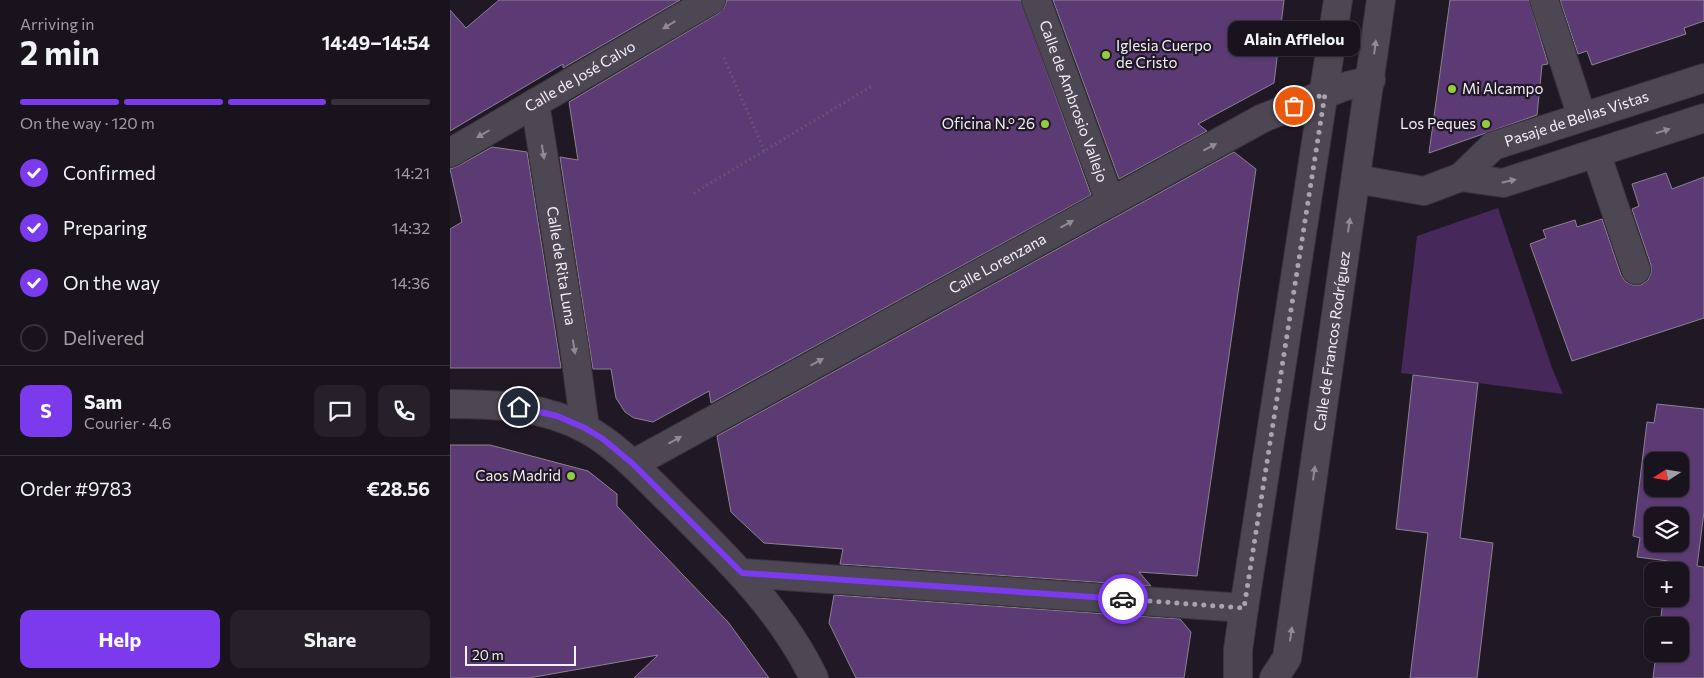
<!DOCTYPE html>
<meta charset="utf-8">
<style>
:root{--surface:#18131c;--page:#252029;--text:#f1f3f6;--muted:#9f9ea3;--line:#36323b;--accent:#7c3aed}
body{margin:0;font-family:Commissioner,sans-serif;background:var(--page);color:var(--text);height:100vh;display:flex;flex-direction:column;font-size:19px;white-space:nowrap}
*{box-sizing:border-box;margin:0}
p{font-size:16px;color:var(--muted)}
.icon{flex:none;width:28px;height:28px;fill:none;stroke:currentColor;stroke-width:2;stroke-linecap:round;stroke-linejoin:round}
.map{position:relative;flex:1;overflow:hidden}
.sheet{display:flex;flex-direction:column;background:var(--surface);width:450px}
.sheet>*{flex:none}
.needle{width:32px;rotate:258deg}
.controls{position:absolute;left:1194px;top:452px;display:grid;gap:10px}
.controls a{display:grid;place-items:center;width:45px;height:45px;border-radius:10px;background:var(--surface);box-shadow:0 1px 4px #0004,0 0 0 1px var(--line);font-size:25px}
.scale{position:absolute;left:15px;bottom:12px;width:111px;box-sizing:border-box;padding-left:5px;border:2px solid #f3eff7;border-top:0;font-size:14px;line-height:18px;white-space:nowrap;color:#f3eff7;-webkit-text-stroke:4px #201925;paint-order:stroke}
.pin{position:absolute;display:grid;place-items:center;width:42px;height:42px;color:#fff;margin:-21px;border:2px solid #fff;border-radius:50%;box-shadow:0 1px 5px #0007}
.courier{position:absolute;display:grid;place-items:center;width:50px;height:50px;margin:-25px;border:4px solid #7c3aed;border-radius:50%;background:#fff;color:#222;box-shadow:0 1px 6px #0007}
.bubble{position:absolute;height:35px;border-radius:10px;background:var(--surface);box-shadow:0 1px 4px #0004,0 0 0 1px var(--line);font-size:16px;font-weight:700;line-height:35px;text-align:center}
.summary em{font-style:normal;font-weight:700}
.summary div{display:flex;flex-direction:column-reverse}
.summary{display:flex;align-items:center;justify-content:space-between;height:85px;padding:0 20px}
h1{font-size:32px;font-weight:700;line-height:38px}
.bar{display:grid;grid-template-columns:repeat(4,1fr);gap:8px 5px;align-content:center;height:60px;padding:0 20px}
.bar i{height:6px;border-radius:4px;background:var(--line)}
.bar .active{background:var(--accent)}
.bar p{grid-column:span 4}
.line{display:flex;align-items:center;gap:12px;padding:0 20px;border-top:1px solid var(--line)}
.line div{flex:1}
.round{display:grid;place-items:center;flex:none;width:52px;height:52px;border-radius:10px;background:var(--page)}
ol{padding:0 20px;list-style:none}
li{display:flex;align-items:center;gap:15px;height:55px}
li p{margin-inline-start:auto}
li .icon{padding:5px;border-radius:50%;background:var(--accent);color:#fff;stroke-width:4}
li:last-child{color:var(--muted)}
li i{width:28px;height:28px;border:2px solid var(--line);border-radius:50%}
.button{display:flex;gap:10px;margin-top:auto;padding:10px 20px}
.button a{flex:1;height:58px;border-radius:10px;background:var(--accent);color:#fff;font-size:20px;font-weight:700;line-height:58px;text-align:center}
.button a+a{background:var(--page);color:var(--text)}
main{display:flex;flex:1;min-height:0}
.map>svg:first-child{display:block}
.green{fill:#46285a}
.building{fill:#5c3b74;stroke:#8b8292;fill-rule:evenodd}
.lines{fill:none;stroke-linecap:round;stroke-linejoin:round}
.minor-casing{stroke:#39343d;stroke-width:30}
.path{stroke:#6a646f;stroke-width:3;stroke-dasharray:1 4;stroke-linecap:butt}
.minor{stroke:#4d4653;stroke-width:28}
.oneway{fill:#8f8a95}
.done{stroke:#a9a4ae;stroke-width:5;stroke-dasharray:0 9}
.route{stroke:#7c3aed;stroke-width:6}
.poi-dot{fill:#91cd3f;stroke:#201925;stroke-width:2}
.labels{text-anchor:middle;stroke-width:4.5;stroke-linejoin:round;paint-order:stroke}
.poi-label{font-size:15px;fill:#f3eff7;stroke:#201925;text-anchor:end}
.street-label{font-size:15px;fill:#f3eff7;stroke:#201925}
</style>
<main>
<section class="sheet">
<div class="summary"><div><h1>2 min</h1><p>Arriving in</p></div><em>14:49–14:54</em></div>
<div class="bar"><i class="active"></i><i class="active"></i><i class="active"></i><i></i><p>On the way · 120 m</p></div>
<ol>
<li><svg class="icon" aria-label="check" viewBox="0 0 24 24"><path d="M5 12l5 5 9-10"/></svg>Confirmed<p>14:21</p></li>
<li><svg class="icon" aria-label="check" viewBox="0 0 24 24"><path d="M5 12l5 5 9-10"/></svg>Preparing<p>14:32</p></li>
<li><svg class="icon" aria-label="check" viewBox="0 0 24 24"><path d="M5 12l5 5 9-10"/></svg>On the way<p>14:36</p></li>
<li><i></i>Delivered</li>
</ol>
<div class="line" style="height:90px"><b class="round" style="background:var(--accent);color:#fff">S</b><div><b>Sam</b><p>Courier · 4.6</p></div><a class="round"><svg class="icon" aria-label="chat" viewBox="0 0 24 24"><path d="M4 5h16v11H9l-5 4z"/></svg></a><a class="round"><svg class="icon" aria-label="phone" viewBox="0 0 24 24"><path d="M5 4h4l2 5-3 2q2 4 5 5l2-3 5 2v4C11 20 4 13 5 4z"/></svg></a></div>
<div class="line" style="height:65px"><div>Order #9783</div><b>€28.56</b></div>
<div class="button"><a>Help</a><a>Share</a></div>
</section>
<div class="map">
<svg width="1254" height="678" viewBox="0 0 1254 678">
<rect width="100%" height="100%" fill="#201925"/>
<polygon class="green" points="1048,208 1102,368 1113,394 951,373 967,236"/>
<g class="building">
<polygon points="49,0 230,0 113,68 113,64 0,131 0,10 16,28"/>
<polygon points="277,0 571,0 641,195 261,403 259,391 203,422 184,418 175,412 166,398 161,369 143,369 110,157 128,160 119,102 269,13 274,8"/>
<polygon points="603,0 834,0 824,83 748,124 757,131 669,179"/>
<polygon points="1000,0 1079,0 1098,64 1092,65 1087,115 979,153"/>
<polygon points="1110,0 1254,0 1254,21 1234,28 1236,34 1142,65 1137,51 1128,54"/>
<polygon points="42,147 77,152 111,368 0,368 0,229 12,222 0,169 8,166"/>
<polygon points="784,152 806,169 747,576 689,572 701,586 390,564 393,549 314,543 281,512 267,436"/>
<polygon points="1216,173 1222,189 1254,177 1254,318 1122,361 1080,244 1096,238 1093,230 1125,220 1127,227 1152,219 1171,275 1176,282 1183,285 1191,285 1198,280 1201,273 1201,265 1182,209 1189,206 1182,184"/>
<polygon points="963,375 1028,383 1010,538 1043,543 1027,678 960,678 978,533 946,529"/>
<path d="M1207 404 1254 409V512L1247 566 1254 567V678H1203L1206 654H1230V626H1210L1213 599H1230V571H1217L1218 561 1187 557 1190 538 1183 536 1197 422 1204 423ZM1202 461H1230V489H1202ZM1202 516H1230V544H1202Z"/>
<polygon points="0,445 40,445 138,471 167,494 167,506 278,622 319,678 184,678 208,655 79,678 0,678"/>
<polygon points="384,595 730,619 741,632 734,678 406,678 379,623"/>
</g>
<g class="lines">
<g class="minor-casing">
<g id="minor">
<path id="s1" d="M586 0 660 201"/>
<polyline points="1094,0 1132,117"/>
<path id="s2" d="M85 103 125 353 135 428"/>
<path id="s3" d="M0 153 261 0"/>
<polyline points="1146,153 1186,270"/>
<polyline points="1011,177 1053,183 1254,118"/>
<path id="s4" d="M906 179 974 191 1011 177 1043 146 1254 78"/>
<path d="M0 404C47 404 94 406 136 429 169 447 195 477 222 503 275 556 331 609 364 678"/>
<path id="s5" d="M183 464 813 118 893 87 921 80"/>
<polyline points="292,573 794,608"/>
<polyline points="788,678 788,650 794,608 888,0"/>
<path id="s6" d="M824 678 837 658 931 0"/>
</g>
</g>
<g class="path">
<polyline points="274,58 315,152"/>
<polyline points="244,193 422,86"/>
</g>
<use href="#minor" class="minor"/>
</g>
<defs><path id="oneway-solid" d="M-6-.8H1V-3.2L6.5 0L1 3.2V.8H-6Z" transform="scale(1.25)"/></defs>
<g class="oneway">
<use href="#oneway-solid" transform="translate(219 25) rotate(149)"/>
<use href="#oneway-solid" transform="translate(925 47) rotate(-83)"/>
<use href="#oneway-solid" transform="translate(1213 131) rotate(-18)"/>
<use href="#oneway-solid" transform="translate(33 134) rotate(150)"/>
<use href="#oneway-solid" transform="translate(760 147) rotate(-28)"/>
<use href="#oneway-solid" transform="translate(93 152) rotate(81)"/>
<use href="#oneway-solid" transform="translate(1059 181) rotate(-13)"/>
<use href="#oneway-solid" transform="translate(617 224) rotate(-29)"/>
<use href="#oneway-solid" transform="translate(899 225) rotate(-82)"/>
<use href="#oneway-solid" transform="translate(124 347) rotate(81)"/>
<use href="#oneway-solid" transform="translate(367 362) rotate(-29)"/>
<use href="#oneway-solid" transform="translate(225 440) rotate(-29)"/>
<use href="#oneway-solid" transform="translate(864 473) rotate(-82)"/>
<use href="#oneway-solid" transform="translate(841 634) rotate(-82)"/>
</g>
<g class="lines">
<polyline class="done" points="673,599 794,608 875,94 844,106"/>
<polyline class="route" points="69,407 107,416 135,428 153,439 183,464 292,573 673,599"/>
</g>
<g class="poi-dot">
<circle cx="656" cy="55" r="5"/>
<circle cx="1002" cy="89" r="5"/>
<circle cx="595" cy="124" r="5"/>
<circle cx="1036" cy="124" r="5"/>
<circle cx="121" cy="476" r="5"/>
</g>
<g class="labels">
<g class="poi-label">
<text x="666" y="51" text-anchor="start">Iglesia Cuerpo<tspan x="666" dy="17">de Cristo</tspan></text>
<text x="1012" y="94" text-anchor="start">Mi Alcampo</text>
<text x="585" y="129">Oficina N.º 26</text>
<text x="1026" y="129">Los Peques</text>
<text x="111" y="481">Caos Madrid</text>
</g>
<g class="street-label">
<text dy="5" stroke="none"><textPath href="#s3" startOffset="151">Calle de José Calvo</textPath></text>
<text dy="5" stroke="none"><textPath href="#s1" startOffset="108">Calle de Ambrosio Vallejo</textPath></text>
<text dy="5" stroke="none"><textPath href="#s4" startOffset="241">Pasaje de Bellas Vistas</textPath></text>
<text dy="5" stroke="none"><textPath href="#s5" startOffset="416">Calle Lorenzana</textPath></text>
<text dy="5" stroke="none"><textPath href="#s2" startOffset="165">Calle de Rita Luna</textPath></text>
<text dy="5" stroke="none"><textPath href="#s6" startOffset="344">Calle de Francos Rodríguez</textPath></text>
</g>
</g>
</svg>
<div class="controls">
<a><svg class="needle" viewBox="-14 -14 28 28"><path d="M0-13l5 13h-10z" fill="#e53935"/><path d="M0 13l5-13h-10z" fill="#9f9ea3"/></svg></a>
<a><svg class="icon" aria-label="layers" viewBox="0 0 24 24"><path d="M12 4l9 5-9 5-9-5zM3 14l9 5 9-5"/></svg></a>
<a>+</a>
<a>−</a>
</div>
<div class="scale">20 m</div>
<div class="pin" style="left:844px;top:106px;background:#ea580c"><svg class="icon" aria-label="bag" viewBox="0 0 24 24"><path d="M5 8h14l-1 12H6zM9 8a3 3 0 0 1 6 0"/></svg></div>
<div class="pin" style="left:69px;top:407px;background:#1f2937"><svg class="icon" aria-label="home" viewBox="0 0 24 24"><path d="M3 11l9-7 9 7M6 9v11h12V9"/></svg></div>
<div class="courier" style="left:673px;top:599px"><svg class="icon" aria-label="car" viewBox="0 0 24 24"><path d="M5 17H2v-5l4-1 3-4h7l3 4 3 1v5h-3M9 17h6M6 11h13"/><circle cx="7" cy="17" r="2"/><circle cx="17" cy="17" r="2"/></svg></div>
<div class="bubble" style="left:778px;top:21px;width:132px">Alain Afflelou</div>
</div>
</main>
